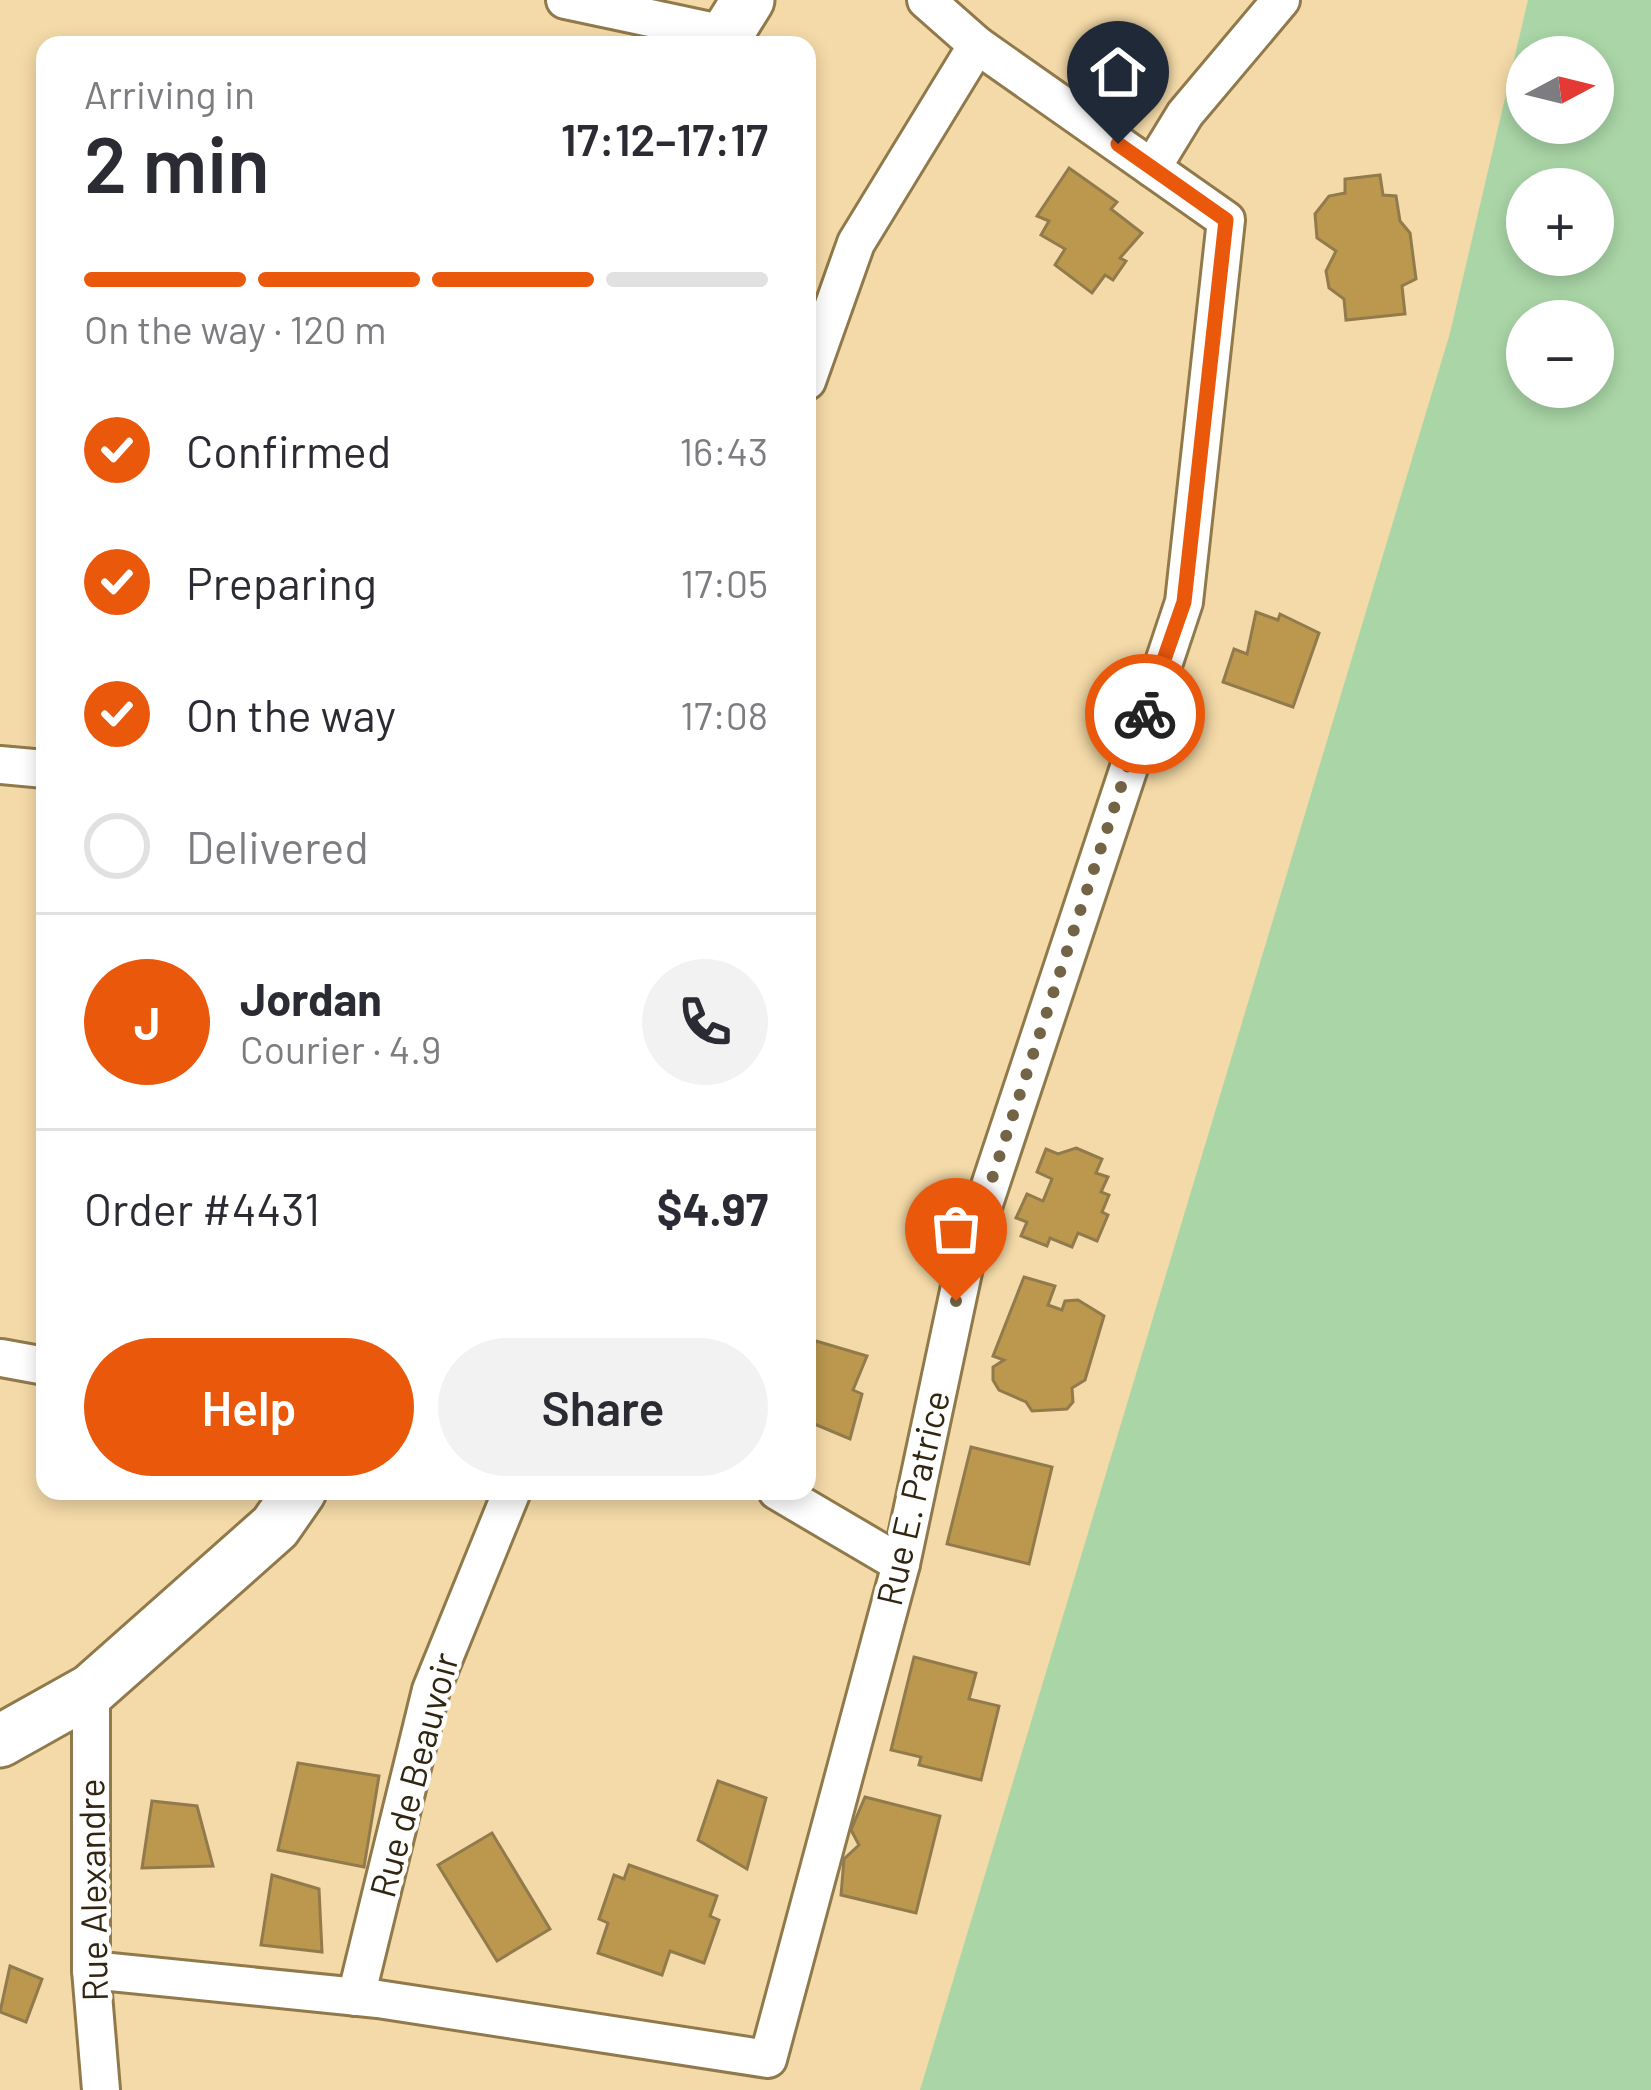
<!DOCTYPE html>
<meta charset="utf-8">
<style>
:root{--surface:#fff;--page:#f2f2f3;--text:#2b2b33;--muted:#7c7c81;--line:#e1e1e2;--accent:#ea580c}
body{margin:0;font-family:Barlow,sans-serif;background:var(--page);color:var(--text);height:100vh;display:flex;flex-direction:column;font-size:45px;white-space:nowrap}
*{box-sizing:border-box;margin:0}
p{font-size:39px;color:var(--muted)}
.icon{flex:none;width:66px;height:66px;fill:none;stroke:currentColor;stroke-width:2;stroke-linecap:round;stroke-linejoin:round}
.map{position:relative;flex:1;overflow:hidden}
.side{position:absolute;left:36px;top:36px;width:780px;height:1464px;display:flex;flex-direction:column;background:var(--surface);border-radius:24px;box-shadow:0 6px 18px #0003}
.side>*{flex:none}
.needle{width:78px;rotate:83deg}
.tools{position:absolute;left:1506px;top:36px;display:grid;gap:24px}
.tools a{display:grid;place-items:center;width:108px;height:108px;border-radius:50%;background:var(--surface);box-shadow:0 6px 18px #0003;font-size:60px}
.pin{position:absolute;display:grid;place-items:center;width:102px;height:102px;color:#fff;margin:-123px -51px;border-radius:50% 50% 50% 0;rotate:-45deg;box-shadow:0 0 12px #0007}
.pin .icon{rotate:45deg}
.courier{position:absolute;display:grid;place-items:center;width:120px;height:120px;margin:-60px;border:9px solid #ea580c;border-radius:50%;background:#fff;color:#222;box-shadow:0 3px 15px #0007}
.headline em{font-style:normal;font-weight:600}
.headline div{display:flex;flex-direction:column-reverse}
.headline{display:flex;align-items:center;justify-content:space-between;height:204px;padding:0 48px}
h1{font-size:78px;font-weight:600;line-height:90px}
.bar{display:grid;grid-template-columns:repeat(4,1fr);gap:18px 12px;align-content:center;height:144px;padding:0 48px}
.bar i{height:15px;border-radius:9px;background:var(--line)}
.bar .selected{background:var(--accent)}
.bar p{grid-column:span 4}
.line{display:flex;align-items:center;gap:30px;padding:0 48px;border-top:3px solid var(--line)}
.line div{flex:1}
.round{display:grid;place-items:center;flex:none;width:126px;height:126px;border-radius:63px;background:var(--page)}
ol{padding:0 48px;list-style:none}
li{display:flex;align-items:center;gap:36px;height:132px}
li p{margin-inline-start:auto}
li .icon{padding:12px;border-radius:50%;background:var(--accent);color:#fff;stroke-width:4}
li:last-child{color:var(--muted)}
li i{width:66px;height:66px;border:6px solid var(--line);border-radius:50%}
.button{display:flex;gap:24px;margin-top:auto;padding:24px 48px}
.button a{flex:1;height:138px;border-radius:72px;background:var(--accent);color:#fff;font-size:48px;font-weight:600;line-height:138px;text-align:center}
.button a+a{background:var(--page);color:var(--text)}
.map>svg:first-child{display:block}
.green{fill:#aad6a7;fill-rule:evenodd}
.building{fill:#bc984f;stroke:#917a4c;stroke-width:3}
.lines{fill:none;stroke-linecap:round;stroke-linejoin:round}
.street-casing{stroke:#90794a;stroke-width:42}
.secondary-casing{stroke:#90794a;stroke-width:57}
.street{stroke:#fff;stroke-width:36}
.secondary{stroke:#fff;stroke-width:51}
.done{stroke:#746446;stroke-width:12;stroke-dasharray:0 21.6}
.route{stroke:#ea580c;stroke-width:15}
.labels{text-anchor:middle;stroke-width:9;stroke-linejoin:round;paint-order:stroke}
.street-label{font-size:36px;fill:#2f2511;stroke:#fefefe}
</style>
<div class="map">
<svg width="1651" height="2090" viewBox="0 0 1651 2090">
<rect width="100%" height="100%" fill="#f4daa8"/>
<path class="green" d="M1528 0H1651V2090H920L1450 333ZM1527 57H1593V123H1527ZM1527 189H1593V255H1527ZM1527 321H1593V387H1527Z"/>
<g class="building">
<polygon points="1069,168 1117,202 1111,209 1142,233 1120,258 1126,261 1113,280 1105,275 1092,293 1055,265 1065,249 1041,235 1049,221 1037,216"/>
<polygon points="1380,175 1383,195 1396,196 1400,221 1410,233 1416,279 1402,286 1405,314 1346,320 1344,299 1329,288 1326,271 1336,251 1317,238 1315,214 1329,196 1345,193 1345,179"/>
<polygon points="1256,612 1278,620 1280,614 1319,633 1293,707 1223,682 1234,649 1247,654"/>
<polygon points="1076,1148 1102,1159 1096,1173 1108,1177 1101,1192 1109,1195 1102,1212 1108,1215 1097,1241 1078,1233 1072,1247 1050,1238 1047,1246 1021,1236 1027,1222 1016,1218 1027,1194 1043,1201 1052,1179 1037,1172 1046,1149 1058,1154"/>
<polygon points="1024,1277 1055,1286 1048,1305 1062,1310 1065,1301 1078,1300 1104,1316 1085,1380 1072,1388 1073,1402 1067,1409 1032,1411 1026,1402 999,1390 993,1380 993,1367 1004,1360 993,1356"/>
<polygon points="816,1341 867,1356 853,1390 862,1394 850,1439 807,1421 807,1362"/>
<polygon points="971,1447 1052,1467 1029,1564 947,1544"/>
<polygon points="914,1657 976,1673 969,1699 999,1706 981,1780 919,1765 921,1757 891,1750"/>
<polygon points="298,1763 379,1776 364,1867 278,1850"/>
<polygon points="718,1781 766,1798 747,1869 698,1840"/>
<polygon points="865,1797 940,1816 916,1913 841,1895 844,1859 859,1845 851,1830"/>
<polygon points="152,1801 197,1806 213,1866 142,1868"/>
<polygon points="492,1833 550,1929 497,1961 438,1865"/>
<polygon points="629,1865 717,1896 710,1916 719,1920 704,1963 670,1951 662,1975 598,1953 608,1923 599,1919 614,1875 624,1879"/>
<polygon points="272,1875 319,1889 322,1952 261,1945"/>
<polygon points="10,1966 42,1979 26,2022 0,2012"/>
</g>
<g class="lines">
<g class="street-casing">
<g id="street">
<polyline points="565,0 725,34"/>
<polyline points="1152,168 1185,114 1281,0"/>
<polyline points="807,381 856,243 977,45"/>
<polyline points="0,765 45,769"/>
<polyline points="1,1358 45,1366"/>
<polyline points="777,1491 901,1564"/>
<polyline points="91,1690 91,1970 101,2090"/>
<polyline points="91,1970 378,1999 768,2059 901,1564 966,1258 1184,602 1226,220 977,45 926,0"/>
<polyline points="356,1997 431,1690 512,1491"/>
</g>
</g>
<g class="secondary-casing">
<g id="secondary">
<polyline points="720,45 748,0"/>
<polyline points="0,1741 91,1690 275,1527 300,1491"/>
</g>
</g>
<use href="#street" class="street"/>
<use href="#secondary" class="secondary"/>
</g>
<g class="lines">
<polyline class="done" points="956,1301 966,1258 1145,714"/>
<polyline class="route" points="1118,144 1226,220 1184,602 1145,714"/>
</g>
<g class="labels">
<g class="street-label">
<text transform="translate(913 1498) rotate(-77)" y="13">Rue E. Patrice</text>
<text transform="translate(414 1775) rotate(-75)" y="13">Rue de Beauvoir</text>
<text transform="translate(93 1890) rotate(-91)" y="13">Rue Alexandre</text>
</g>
</g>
</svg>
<div class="tools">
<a><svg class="needle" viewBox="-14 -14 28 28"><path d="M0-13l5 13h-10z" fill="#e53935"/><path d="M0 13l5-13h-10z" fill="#7c7c81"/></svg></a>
<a>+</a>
<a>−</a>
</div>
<div class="pin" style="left:956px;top:1301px;background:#ea580c"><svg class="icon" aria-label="bag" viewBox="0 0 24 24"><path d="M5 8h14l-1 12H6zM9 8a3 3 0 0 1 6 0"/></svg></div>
<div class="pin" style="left:1118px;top:144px;background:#1f2937"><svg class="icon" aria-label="home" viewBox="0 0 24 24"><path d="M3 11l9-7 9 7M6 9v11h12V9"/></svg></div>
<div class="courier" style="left:1145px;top:714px"><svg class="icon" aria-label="bike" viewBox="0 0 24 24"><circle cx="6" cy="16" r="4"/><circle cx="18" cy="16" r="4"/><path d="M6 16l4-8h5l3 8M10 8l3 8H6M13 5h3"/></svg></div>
<section class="side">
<div class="headline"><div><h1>2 min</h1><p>Arriving in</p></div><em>17:12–17:17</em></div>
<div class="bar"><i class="selected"></i><i class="selected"></i><i class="selected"></i><i></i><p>On the way · 120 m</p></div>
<ol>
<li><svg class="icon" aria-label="check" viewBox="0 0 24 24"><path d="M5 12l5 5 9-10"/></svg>Confirmed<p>16:43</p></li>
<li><svg class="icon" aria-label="check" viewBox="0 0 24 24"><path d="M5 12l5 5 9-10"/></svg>Preparing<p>17:05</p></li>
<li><svg class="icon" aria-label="check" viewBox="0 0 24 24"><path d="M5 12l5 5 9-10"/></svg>On the way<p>17:08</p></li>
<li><i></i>Delivered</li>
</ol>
<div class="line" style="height:216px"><b class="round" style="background:var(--accent);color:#fff">J</b><div><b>Jordan</b><p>Courier · 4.9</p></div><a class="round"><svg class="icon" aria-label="phone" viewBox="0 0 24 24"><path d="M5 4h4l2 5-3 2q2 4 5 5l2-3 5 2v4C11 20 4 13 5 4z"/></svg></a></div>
<div class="line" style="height:156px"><div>Order #4431</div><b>$4.97</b></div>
<div class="button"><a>Help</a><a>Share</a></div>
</section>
</div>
